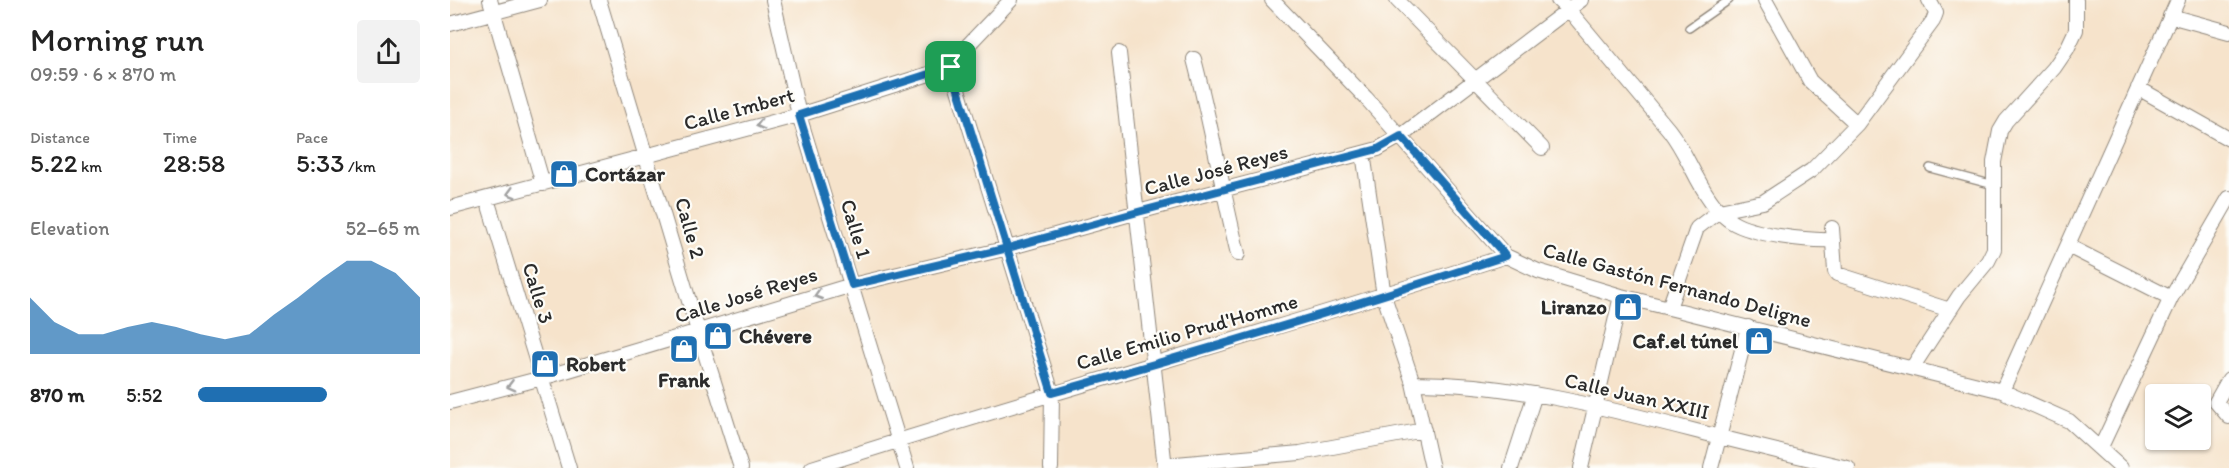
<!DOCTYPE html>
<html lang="en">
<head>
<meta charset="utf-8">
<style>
	body { margin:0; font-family:Itim,sans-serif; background:#f2f2f2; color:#222; height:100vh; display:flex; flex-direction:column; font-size:22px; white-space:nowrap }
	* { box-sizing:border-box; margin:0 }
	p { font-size:20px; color:#767676 }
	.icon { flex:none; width:33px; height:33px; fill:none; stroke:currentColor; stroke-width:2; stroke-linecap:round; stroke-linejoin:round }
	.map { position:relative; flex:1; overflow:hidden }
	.panel { display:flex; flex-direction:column; background:#fff; width:450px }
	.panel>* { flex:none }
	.fabs { position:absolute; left:1695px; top:384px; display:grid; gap:12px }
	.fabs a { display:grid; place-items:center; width:66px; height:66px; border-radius:6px; background:#fff; box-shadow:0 2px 4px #0004; font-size:30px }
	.pin { position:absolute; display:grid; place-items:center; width:51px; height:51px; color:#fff; margin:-26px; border-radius:12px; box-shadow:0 3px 9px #0006 }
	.round { display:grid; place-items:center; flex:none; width:63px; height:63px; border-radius:6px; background:#f2f2f2 }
	.headline { display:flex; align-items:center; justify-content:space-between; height:102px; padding:0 30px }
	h1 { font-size:33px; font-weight:600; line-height:45px }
	.figures { display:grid; grid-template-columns:repeat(3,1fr); gap:9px; height:102px; padding:6px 30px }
	.figures div { display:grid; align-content:center }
	.figures b { font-size:26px; font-weight:600 }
	.figures small { font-size:16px; font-weight:400 }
	.figures p { font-size:16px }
	.chart { height:168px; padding:12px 30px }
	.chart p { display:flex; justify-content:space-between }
	.chart svg { width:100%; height:108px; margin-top:6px; fill:#1f6fb2; opacity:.7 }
	ul { padding:0 30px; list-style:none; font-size:20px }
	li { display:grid; grid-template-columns:96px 72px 1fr; align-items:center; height:45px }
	li i { height:15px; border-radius:8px; background:#1f6fb2 }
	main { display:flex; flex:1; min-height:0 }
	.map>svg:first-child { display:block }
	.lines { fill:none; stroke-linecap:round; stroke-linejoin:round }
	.service-casing { stroke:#90877b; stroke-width:10 }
	.minor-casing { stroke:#90877b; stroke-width:16 }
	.service { stroke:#fff; stroke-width:7 }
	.minor { stroke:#fff; stroke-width:14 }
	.oneway { stroke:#a0a0a0 }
	.route-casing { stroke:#fff; stroke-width:12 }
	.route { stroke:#1f6fb2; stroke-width:8 }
	.labels { text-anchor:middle; stroke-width:4.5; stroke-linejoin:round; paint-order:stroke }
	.street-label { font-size:21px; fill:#2b2b2b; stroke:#fdfcf7 }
	.poi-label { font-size:21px; font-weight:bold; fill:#2b2b2b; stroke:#fdfcf7; text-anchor:start }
</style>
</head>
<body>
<main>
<section class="panel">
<div class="headline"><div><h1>Morning run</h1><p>09:59 · 6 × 870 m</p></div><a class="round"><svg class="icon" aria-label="share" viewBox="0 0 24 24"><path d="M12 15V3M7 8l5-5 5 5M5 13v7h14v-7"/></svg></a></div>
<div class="figures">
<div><p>Distance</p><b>5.22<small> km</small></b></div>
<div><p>Time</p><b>28:58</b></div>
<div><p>Pace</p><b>5:33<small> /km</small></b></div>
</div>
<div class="chart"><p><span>Elevation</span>52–65 m</p>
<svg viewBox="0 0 160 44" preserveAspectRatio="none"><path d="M0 44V21L10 31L20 36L30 36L40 33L50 31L60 33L70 36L80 38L90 36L100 28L110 21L120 13L130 6L140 6L150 11L160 21V44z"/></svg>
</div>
<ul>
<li><b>870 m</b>5:52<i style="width:58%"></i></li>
</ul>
</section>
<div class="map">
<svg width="1779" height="468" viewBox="0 0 1779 468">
	<rect width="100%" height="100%" fill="#fdfcf7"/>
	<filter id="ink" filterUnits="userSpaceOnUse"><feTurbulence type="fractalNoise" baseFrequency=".0167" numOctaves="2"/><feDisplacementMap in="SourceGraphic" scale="12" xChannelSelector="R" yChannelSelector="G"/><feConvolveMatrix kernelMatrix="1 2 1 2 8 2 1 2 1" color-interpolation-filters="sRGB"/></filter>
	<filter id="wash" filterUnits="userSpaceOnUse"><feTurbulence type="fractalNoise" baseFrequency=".008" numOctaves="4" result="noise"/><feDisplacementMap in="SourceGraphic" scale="24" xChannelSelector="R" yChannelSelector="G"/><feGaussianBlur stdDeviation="1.35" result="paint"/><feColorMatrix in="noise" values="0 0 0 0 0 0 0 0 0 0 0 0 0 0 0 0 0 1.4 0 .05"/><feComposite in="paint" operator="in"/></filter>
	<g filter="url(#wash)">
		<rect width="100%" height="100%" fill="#f6e3cb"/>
	</g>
	<g filter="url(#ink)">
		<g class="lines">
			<g class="service-casing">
				<path id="service" d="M 1239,28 L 1279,0
					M 1480,168 L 1544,185"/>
			</g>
			<g class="minor-casing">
				<path id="minor" d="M 40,0 L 93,184
					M 149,0 L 248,331 L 291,468
					M 323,0 L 349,115 L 457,468
					M 822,0 L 916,98 L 1056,256 L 1088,271 L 1171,296 L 1552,391 L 1619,421 L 1671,468
					M 947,0 L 1092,148
					M 1108,0 L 1119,10 L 1219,130 C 1232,147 1237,160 1247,178 C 1255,193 1267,213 1282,222 C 1303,235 1358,241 1383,240
					M 1315,0 L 1360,81 L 1407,124
					M 1720,16 L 1779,32
					M 0,24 L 90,0
					M 669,53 L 715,468
					M 744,59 C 761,123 772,189 788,254
					M 501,67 L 602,393 L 601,468
					M 1688,88 L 1779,139
					M 913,153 L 934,296 L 963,383 L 982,468
					M 37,199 L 119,468
					M 0,208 L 349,115 L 501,67 L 519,44 L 561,0
					M 1382,228 L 1385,271 L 1387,274 L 1500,310
					M 1618,246 L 1721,298
					M 1219,308 L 1247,228 L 1269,211 L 1313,202 L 1362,170 L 1407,124 L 1483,21 L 1486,13 L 1479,0
					M 1462,368 L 1509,296 L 1538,261 L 1544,249 L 1544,162 L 1550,131 L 1556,121 L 1604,68 L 1617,49 L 1626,30 L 1626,0
					M 1779,379 L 1766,402 L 1779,417
					M 963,383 C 1060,383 1153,407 1246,431 C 1297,444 1347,456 1398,468
					M 1552,391 L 1728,0
					M 0,402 L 92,378 L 402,285 L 558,248 L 688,212 L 928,149 L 951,136 L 1131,0
					M 1650,449 L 1721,298 L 1779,198
					M 715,465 L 850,453 L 974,430
					M 362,468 C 592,394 825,331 1056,256
					M 1061,468 L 1085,394
					M 1131,468 L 1171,296
					M 1261,468 L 1298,327"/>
			</g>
			<use href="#service" class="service"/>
			<use href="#minor" class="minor"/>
		</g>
		<defs><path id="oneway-chevron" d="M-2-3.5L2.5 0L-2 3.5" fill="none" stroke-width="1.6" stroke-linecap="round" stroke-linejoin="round" transform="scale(1.5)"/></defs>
		<g class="oneway">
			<use href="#oneway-chevron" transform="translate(310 125) rotate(165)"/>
			<use href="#oneway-chevron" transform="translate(61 193) rotate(164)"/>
			<use href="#oneway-chevron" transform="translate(368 295) rotate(163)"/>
			<use href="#oneway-chevron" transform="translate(61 386) rotate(166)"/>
		</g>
	</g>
	<g class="lines" filter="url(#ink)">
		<g class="route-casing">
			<path id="route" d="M 501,67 L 349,115 L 402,285 L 558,248 L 688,212 L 928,149 L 951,136 L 1056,256 C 905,305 754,351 602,393 L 501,67"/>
		</g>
		<use href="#route" class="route"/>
	</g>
	<defs>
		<g id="shop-square" transform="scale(1.5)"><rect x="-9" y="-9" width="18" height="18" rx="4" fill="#1f6fb2" stroke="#fdfcf7"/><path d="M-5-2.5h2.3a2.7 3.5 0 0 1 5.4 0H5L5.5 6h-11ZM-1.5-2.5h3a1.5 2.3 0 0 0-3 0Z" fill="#fff"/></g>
	</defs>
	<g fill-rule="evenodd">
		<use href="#shop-square" x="114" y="174"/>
		<use href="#shop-square" x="1178" y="307"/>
		<use href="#shop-square" x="268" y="336"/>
		<use href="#shop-square" x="1309" y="341"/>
		<use href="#shop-square" x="234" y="349"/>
		<use href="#shop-square" x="95" y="364"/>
	</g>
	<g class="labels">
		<g class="street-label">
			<text transform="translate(289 109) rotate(-15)" y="7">Calle Imbert</text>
			<text transform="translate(766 170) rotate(-15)" y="7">Calle José Reyes</text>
			<text transform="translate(240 228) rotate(74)" y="7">Calle 2</text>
			<text transform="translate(406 229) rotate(73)" y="7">Calle 1</text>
			<text transform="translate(1227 285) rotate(15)" y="7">Calle Gastón Fernando Deligne</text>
			<text transform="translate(88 293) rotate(73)" y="7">Calle 3</text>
			<text transform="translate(296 295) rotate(-17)" y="7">Calle José Reyes</text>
			<text transform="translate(737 332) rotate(-16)" y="7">Calle Emilio Prud'Homme</text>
			<text transform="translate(1187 396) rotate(13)" y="7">Calle Juan XXIII</text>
		</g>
		<g class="poi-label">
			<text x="135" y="181">Cortázar</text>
			<text x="1157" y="314" text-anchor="end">Liranzo</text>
			<text x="289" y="343">Chévere</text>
			<text x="1288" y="348" text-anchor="end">Caf.el túnel</text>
			<text x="116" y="371">Robert</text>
			<text x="234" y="387" text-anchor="middle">Frank</text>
		</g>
	</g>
</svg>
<div class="fabs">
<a><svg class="icon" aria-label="layers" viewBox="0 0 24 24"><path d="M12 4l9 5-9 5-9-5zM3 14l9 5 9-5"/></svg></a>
</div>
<div class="pin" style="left:501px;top:67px;background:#1e9e55"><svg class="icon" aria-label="arrive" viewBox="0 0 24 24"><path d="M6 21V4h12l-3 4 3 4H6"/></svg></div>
</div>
</main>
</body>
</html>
